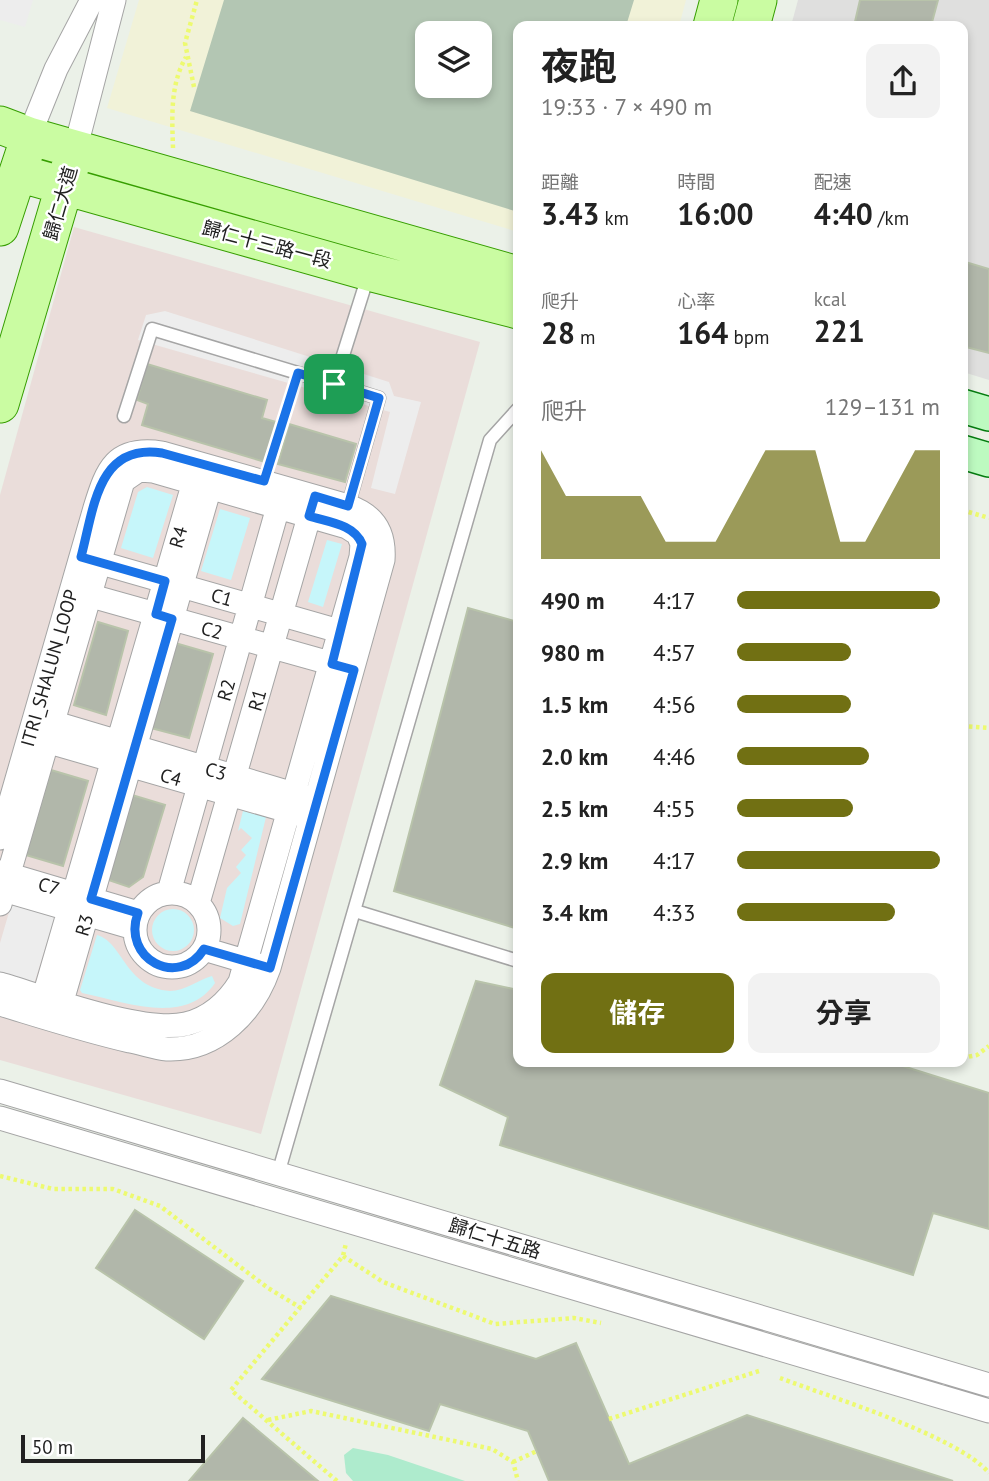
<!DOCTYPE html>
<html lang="zh-TW">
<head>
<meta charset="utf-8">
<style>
	body { margin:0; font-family:"PT Sans","Noto Sans TC",sans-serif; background:#f2f2f2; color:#222; height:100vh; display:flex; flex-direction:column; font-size:26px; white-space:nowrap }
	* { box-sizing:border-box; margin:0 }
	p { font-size:23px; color:#767676 }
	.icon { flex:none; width:38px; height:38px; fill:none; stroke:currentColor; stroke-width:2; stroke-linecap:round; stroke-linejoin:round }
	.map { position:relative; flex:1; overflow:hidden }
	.panel { position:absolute; left:513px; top:21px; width:455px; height:1046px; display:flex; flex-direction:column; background:#fff; border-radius:14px; box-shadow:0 4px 10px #0003 }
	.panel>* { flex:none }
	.controls { position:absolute; left:415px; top:21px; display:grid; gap:14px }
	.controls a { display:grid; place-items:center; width:77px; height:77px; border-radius:14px; background:#fff; box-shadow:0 4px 10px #0003; font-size:35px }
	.scale { position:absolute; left:21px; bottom:18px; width:184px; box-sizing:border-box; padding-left:7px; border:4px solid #212121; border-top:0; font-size:19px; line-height:24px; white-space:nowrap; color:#212121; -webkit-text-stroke:5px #fff; paint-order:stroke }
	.pin { position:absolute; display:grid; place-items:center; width:60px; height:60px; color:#fff; margin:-30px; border-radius:14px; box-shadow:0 4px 10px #0006 }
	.round { display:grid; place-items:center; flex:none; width:74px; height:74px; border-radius:14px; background:#f2f2f2 }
	.headline { display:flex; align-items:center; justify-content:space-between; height:119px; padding:0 28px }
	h1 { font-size:38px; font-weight:700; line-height:52px }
	.metrics { display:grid; grid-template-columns:repeat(3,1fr); gap:10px; height:119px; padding:7px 28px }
	.metrics div { display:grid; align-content:center }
	.metrics b { font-size:30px; font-weight:700 }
	.metrics small { font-size:19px; font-weight:400 }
	.metrics p { font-size:19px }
	.chart { height:196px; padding:14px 28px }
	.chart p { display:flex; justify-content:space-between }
	.chart svg { width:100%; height:126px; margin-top:7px; fill:#717013; opacity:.7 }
	.action { display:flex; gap:14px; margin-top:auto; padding:14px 28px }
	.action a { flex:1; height:80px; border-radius:14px; background:#717013; color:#fff; font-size:28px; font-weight:700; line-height:80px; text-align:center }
	.action a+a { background:#f2f2f2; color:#222 }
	ul { padding:0 28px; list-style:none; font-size:23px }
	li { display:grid; grid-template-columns:112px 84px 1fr; align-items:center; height:52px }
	li i { height:18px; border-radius:9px; background:#717013 }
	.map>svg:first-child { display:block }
	.residential { fill:#dfdfde }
	.commercial { fill:#f1f2d8; fill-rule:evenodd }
	.industrial { fill:#eaddda }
	.construction { fill:#b3c6b3; fill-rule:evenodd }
	.grass { fill:#aeebcd }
	.park { fill:#c6f6fa }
	.parking { fill:#ededed }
	.building { fill:#b1b7aa; stroke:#b8c3aa; stroke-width:2 }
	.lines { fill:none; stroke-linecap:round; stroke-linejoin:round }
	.lane-casing { stroke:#a5a5a5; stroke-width:15 }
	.street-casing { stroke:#a5a5a5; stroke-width:25 }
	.secondary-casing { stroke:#057c10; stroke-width:36 }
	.primary-casing { stroke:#369e00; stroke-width:39 }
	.path { stroke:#edfa70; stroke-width:4.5; stroke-dasharray:3.5 3.5; stroke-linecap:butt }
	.lane { stroke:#fff; stroke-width:12 }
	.street { stroke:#fff; stroke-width:23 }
	.secondary { stroke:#bdfac0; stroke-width:33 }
	.primary { stroke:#cafca2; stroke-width:37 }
	.route-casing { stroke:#fff; stroke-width:14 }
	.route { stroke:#1a73e8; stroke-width:9 }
	.labels { text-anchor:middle; stroke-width:5; stroke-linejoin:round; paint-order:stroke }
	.street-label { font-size:19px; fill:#212121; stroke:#fff }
</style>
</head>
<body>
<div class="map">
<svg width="989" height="1481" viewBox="0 0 989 1481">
	<rect width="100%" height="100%" fill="#ebf1e8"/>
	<path class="residential" d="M 798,0 L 989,0 L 989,380 L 963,372 L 962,26 L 791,26 Z"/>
	<path class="commercial" d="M 139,0 L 686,0 L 679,26 L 518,26 L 518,232 L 107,108 ZM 427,33 L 480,33 L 480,86 L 427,86 Z"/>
	<path class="industrial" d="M 74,227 L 480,342 L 261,1134 L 0,1060 L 0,495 Z"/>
	<path class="construction" d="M 224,0 L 634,0 L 626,26 L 518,26 L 518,212 L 190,111 ZM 427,33 L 480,33 L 480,86 L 427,86 Z"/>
	<path class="grass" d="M 353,1448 L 388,1455 L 465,1481 L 353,1481 L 346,1473 L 344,1455 Z"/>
	<path class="park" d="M 147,487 L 173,495 L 153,558 L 121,548 L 138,492 Z
		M 220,509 L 250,518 L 231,580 L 201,571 Z
		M 327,540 L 342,544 L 323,607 L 308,602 Z
		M 243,811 L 266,817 L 240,924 L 233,926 L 220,918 L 227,888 L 241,873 L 236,867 L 246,855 L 241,850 L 252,838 L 241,828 L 238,831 Z
		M152 930a21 21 0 1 1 42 0a21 21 0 1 1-42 0Z
		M 97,935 C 123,942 125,988 170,991 C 185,991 198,980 212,976 L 215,983 C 185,1027 123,1001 82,993 L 80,990 Z"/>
	<path class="parking" d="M 0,0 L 33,0 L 25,27 L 0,20 Z
		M 165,311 L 389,382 L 394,396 L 421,402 L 395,494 L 371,488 L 390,412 L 138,340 L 146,315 Z
		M 12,902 L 55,916 L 34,984 L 0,974 L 0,943 Z"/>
	<path class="building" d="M 860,0 L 938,0 L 931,26 L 854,26 Z
		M 962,261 L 989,269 L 989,353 L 962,346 Z
		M 147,364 L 267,400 L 262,418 L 276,422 L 265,462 L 142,425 L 148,404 L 137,400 Z
		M 289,424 L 356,444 L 345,482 L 278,464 Z
		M 468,608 L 518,622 L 518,929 L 394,891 Z
		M 98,622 L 128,631 L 106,715 L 74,705 Z
		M 175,643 L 213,654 L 189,738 L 151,728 Z
		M 51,770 L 88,781 L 63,866 L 26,855 Z
		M 132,795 L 165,805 L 143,877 L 129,887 L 106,879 Z
		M 476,981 L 518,990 L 518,1062 L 890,1062 L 989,1093 L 989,1229 L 933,1213 L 913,1275 L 500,1145 L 508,1117 L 440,1085 Z
		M 135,1210 L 243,1281 L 204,1339 L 96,1268 Z
		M 331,1296 L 536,1359 L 576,1343 L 629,1464 L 747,1415 L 953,1481 L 549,1481 L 528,1431 L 440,1404 L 429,1431 L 262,1379 Z
		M 243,1418 L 318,1481 L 189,1481 Z"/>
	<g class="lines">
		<g class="lane-casing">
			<path id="lane" d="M 334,384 L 379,398 L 348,506
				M 124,416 L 152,329 L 334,384 L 368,276
				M 355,911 L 518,961
				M 278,1174 L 490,440 L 518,409"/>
		</g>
		<g class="street-casing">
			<path id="street" d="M 29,136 L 56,69 L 92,0
				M 75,150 L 114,0
				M 87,559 L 353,635
				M 77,592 L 344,667
				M 38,718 L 307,798
				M 32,737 L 302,815
				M 0,838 L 95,508 C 107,469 115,446 162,453 L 348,506 C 374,515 385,532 383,560 L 269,968 C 254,1011 217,1051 167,1049 C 155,1048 142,1043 130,1041 C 86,1031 43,1017 0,1004
				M 0,872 L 138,913
				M 0,889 L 134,928
				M 169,892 L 282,493
				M135 930a37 37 0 1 1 74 0a37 37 0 1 1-74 0Z
				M 198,903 L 313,503
				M 0,904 L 123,481 L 139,470 L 153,471 L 347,527 L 358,534 L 362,544 L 361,557 L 240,982 C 227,1003 210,1018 186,1024 C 142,1034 45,997 0,984
				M 204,949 L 258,965
				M 40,1010 L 198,468
				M 58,1015 L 214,473
				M 0,1091 L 989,1385
				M 0,1118 L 989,1411"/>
		</g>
		<g class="secondary-casing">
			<path id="secondary" d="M 962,406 L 989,414
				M 962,452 L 989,460"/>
		</g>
		<g class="primary-casing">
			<path id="primary" d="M 712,26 L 719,0
				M 751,26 L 758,0
				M 0,125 L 29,136 L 518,275
				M 18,173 L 369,272 L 518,310
				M 0,227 L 25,151
				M 0,404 L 70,167"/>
		</g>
		<path class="path" d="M 194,87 L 185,43 L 197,0
			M 173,148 C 172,116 170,85 186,57
			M 270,462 L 293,390
			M 962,510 L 989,518
			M 962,726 L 989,728
			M 962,1058 L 977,1055 L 989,1046
			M 0,1176 L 53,1189 L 113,1189 L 160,1206 L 268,1288 L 301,1308
			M 343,1256 L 383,1282 L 495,1324 L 574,1318 L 601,1323
			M 780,1378 C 830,1397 958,1436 989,1473
			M 609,1419 L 759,1371
			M 268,1420 L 311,1411 L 492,1449 L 513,1462 L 518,1481
			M 513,1462 L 537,1451
			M 337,1481 L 231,1390 L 343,1256 L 346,1243"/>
		<use href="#lane" class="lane"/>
		<use href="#street" class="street"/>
		<use href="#secondary" class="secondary"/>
		<use href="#primary" class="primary"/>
	</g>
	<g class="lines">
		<g class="route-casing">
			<path id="route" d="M 298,373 L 379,398 L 348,506 L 315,496 L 309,516 C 328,522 354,524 362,544 L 332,664 L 354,670 L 270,968 L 204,949 C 179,989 121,959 138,913 L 91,899 L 172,619 L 156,614 L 165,581 L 81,557 C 94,509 97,443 162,453 L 264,481 Z"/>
		</g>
		<use href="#route" class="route"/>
	</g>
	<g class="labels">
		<g class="street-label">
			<text transform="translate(60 203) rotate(-74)" y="7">歸仁大道</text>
			<text transform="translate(267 244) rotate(15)" y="7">歸仁十三路一段</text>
			<text transform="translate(178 537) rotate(-74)" y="7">R4</text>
			<text transform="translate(222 597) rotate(16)" y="7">C1</text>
			<text transform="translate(212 630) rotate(16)" y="7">C2</text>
			<text transform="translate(49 668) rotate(-74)" y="7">ITRI_SHALUN_LOOP</text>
			<text transform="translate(226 690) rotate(-74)" y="7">R2</text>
			<text transform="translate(257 700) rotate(-74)" y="7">R1</text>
			<text transform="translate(216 771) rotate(17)" y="7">C3</text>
			<text transform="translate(171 777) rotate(16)" y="7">C4</text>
			<text transform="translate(49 886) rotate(17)" y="7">C7</text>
			<text transform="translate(84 925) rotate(-74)" y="7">R3</text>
			<text transform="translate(495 1238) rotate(17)" y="7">歸仁十五路</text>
		</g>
	</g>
</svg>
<div class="controls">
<a><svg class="icon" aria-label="layers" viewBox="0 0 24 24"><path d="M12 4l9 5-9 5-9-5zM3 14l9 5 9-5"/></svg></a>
</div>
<div class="scale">50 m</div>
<div class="pin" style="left:334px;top:384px;background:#1e9e55"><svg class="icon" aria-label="arrive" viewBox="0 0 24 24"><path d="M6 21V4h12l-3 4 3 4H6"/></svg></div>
<section class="panel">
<div class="headline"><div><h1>夜跑</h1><p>19:33 · 7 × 490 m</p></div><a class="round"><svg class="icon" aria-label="share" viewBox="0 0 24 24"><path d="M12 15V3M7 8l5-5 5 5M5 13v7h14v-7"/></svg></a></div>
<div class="metrics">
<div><p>距離</p><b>3.43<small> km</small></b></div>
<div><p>時間</p><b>16:00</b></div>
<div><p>配速</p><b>4:40<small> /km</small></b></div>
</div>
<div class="metrics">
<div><p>爬升</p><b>28<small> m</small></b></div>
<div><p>心率</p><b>164<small> bpm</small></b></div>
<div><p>kcal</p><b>221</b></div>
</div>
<div class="chart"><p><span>爬升</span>129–131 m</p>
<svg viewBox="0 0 160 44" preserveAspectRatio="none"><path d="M0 44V6L10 22L20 22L30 22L40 22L50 38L60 38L70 38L80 22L90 6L100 6L110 6L120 38L130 38L140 22L150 6L160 6V44z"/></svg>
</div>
<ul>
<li><b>490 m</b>4:17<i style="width:100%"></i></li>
<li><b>980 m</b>4:57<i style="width:56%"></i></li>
<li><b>1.5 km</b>4:56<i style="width:56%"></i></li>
<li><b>2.0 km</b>4:46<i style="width:65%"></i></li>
<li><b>2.5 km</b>4:55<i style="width:57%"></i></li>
<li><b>2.9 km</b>4:17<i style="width:100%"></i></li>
<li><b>3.4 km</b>4:33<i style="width:78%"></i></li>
</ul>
<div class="action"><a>儲存</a><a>分享</a></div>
</section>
</div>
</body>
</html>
